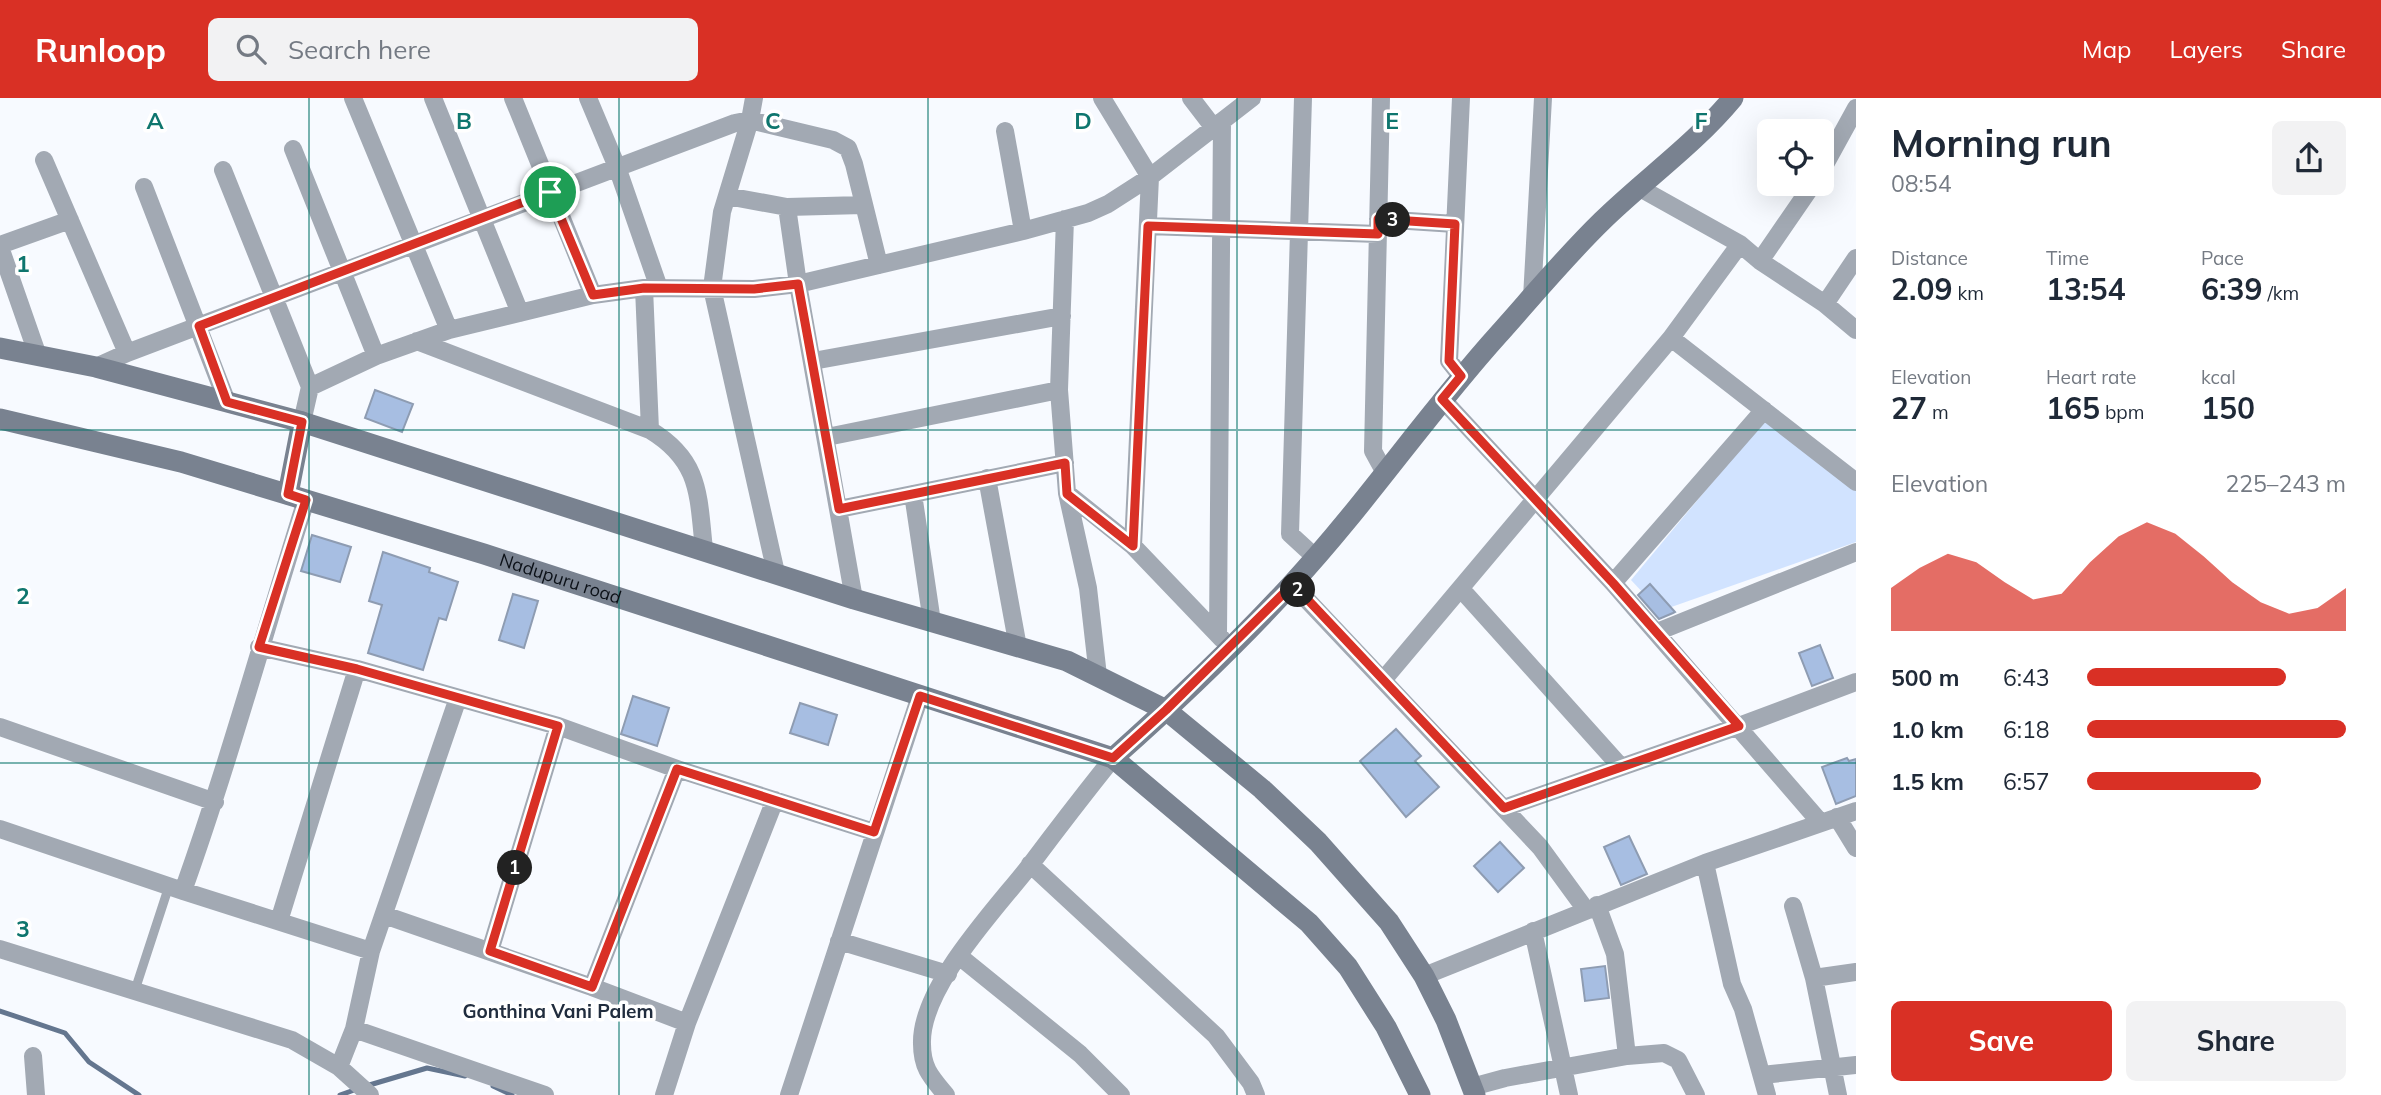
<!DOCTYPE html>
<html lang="en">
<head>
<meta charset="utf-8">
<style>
	body { margin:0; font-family:Mulish,sans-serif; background:#f2f2f3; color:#1f2937; height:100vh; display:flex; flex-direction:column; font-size:26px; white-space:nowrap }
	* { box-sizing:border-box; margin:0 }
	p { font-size:23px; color:#747a83 }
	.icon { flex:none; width:38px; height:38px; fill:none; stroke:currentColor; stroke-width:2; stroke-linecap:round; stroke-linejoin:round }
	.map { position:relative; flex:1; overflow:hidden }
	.side { display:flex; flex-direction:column; background:#fff; width:525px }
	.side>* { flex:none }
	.buttons { position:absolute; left:1757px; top:21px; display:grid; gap:14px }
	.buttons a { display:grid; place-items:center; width:77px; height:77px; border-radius:10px; background:#fff; box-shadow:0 7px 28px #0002; font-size:35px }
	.pin { position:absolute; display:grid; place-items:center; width:60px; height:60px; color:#fff; margin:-30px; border:4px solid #fff; border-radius:50%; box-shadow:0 2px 7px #0007 }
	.km { position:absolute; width:35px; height:35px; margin:-18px; border-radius:50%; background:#222; color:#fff; font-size:19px; line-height:35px; text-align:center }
	.round { display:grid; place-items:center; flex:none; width:74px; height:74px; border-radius:10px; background:#f2f2f3 }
	.headline { display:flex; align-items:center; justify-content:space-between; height:119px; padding:0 35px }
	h1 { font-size:38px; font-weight:700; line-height:52px }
	.stats { display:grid; grid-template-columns:repeat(3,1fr); gap:10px; height:119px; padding:7px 35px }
	.stats div { display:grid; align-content:center }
	.stats b { font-size:30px; font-weight:700 }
	.stats small { font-size:19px; font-weight:400 }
	.stats p { font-size:19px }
	.chart { height:196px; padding:14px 35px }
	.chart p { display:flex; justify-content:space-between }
	.chart svg { width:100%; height:126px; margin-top:7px; fill:#d93025; opacity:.7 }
	.cta { display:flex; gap:14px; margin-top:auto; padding:14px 35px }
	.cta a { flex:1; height:80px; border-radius:10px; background:#d93025; color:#fff; font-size:28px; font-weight:700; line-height:80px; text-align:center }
	.cta a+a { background:#f2f2f3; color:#1f2937 }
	ul { padding:0 35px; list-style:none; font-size:23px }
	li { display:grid; grid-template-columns:112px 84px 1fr; align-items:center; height:52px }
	li i { height:18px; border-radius:9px; background:#d93025 }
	header { display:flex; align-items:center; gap:42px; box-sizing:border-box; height:98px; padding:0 35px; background:#d93025; color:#fff }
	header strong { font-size:33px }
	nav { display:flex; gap:38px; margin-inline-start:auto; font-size:24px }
	.search { width:490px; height:63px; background:#f2f2f3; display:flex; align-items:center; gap:18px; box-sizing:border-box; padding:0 24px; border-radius:10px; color:#747a83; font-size:26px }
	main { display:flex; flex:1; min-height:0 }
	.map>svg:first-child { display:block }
	.green { fill:#d1e3ff }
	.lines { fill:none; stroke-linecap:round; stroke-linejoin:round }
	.stream { stroke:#64768f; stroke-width:5 }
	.building { fill:#a7bee2; stroke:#8e9cb2; stroke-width:2 }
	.lane { stroke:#a2a9b3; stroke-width:9 }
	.street { stroke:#a2a9b3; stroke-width:18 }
	.secondary { stroke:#798290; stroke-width:21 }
	.route-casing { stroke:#fff; stroke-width:14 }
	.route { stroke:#d93025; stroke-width:9 }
	.grid { fill:none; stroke:#0f766e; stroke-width:2; stroke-opacity:0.55 }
	.labels { text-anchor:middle; stroke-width:7; stroke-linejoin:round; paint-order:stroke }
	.street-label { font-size:18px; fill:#0b1017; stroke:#fff }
	.neighbourhood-label { font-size:19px; font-weight:bold; fill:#212d3e; stroke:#fff }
	.grid-label { font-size:23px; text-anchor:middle; font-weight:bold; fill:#0f766e; stroke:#fff; stroke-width:7; stroke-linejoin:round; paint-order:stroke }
</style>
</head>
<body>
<header>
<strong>Runloop</strong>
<div class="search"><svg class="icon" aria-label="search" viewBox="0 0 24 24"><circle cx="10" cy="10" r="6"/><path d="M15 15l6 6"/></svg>Search here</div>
<nav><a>Map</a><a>Layers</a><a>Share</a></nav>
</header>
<main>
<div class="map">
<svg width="1856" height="997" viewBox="0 0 1856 997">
	<rect width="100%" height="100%" fill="#f7faff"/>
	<path class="green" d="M 1765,321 L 1856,389 L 1856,444 L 1660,513 L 1631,482 Z"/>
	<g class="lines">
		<path class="stream" d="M 0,913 L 65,935 L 89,964 L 139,997
			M 366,988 L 427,970 L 465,978
			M 493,988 L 512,997
			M 340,997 L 357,991"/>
	</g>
	<path class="building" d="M 375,292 L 413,306 L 402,334 L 365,320 Z
		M 312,437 L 351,449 L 340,484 L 301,473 Z
		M 383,454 L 430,470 L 429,474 L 458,484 L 446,522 L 439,520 L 423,572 L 368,555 L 382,507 L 369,503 Z
		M 1650,486 L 1675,514 L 1673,515 L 1659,521 L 1638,497 Z
		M 513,496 L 538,503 L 524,550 L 499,542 Z
		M 1820,547 L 1833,580 L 1812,588 L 1799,555 Z
		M 633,598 L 669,610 L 657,648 L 621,636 Z
		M 800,605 L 837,617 L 828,647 L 790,635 Z
		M 1396,631 L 1421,658 L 1415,663 L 1439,689 L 1406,719 L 1360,663 Z
		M 1847,660 L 1849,663 L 1856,661 L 1856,698 L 1836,706 L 1822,669 Z
		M 1629,738 L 1647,776 L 1621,787 L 1604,749 Z
		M 1500,744 L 1524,770 L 1498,794 L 1474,768 Z
		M 1605,868 L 1609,900 L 1585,903 L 1581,871 Z"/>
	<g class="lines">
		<path class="lane" d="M 135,892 L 169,788"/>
		<path class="street" d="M 353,0 L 449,232
			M 433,0 L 520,215
			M 513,0 L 593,197
			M 588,0 L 617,69 L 659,190
			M 754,0 L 750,22 L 722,114 L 712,190 L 776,475
			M 1102,0 L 1150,79 L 1133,448
			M 1191,0 L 1214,30
			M 1303,0 L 1290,436 L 1315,459
			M 1381,0 L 1373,353 L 1385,375
			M 1005,33 L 1023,133
			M 293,51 L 376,258
			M 44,62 L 127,255
			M 223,72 L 310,289
			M 1822,72 L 1856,10
			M 144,89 L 227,304
			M 1638,89 L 1740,146 L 1760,163 L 1825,206 L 1856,232
			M 727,98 L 787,109 L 863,107
			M 787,109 L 798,186 L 854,501
			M 1065,121 L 1059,292 L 1067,395 L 1088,490 L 1098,578
			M 1378,121 L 1455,126
			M 1148,128 L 1378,136
			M 0,147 L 70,122
			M 0,149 L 38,258
			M 1760,163 L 1813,86
			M 644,190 L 650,332
			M 1532,200 L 1543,0
			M 1825,206 L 1856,160
			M 1671,240 L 1856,384
			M 417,243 L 650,332 C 701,363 698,397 704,451
			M 813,263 L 1062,218
			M 96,269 L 127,255 L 735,25 L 750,22 L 833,42 L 848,50 L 854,66 L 879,167
			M 1461,278 L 1449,263 L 1461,0
			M 1442,301 L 1613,485 L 1820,724
			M 302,324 L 310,289 L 376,258 L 449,232 L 593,197 L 644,190 L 754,191 L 798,186 L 1023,133 L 1088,115 L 1108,106 L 1150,79 L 1252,0
			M 827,339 L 1059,292
			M 987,380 L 1018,549
			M 1067,395 L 1133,448 L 1222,541
			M 913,396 L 932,524
			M 839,411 L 1065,365
			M 1613,485 L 1764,312
			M 1292,486 L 1540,749 L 1586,812
			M 1461,491 L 1621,669
			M 1657,534 L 1856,454
			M 1218,537 L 1222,23
			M 259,549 L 357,571 L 558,628 L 677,671 L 874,734
			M 1384,581 L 1671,240 L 1740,146
			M 0,629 L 215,704
			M 1504,710 L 1739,628 L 1856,584
			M 1837,719 L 1856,750
			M 0,731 L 183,793 L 371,853
			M 1705,765 L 1732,886 L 1743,911 L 1767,997
			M 1030,766 L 1216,938 L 1251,985 L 1256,997
			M 183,793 C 229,664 265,532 306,402
			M 1597,807 L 1615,856 L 1627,958
			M 1793,808 L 1814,880 L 1838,997
			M 384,817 L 592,889
			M 279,823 L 357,571
			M 1533,833 L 1569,997
			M 839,843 L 948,876
			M 0,851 L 292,942 L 339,969 L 370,997
			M 490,853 L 558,628
			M 959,858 L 1080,956 L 1121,997
			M 1424,878 L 1705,765 L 1856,713
			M 1814,880 L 1856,874
			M 687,925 L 775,702
			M 354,931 L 545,997
			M 33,958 L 36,997
			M 339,969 L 354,931 L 371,853 L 458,600
			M 1762,977 L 1856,967
			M 1472,989 L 1505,980 L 1627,958 L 1664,955 L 1678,962 L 1696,997
			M 664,997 L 687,925 L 592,889 L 677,671
			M 789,997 L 920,598
			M 946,997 C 931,979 922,970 922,946 C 920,889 997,810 1031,766 C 1058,730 1085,695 1113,660"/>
		<g class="secondary">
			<path d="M 0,250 L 96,269 L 302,324 L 854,501 L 1067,563 L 1166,612 L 1262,691 L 1318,744 L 1389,824 L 1424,878 L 1446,922 L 1475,997"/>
			<path id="s1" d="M 0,321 L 181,364 L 484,456 L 1113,660 L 1309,825 L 1348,869 L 1386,929 L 1420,997"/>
			<path d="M 288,396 L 302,324"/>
			<path d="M 1113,660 C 1175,605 1236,547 1292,486 C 1365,407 1426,317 1498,237 C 1532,199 1565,159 1602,123 C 1645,81 1694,47 1733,0"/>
		</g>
	</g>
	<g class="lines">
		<g class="route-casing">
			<path id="route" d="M 550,94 L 593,197 L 644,190 L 754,191 L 798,186 L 839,411 L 1065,365 L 1067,396 L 1133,448 L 1148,128 L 1378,136 L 1378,121 L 1455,126 L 1449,263 L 1461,278 L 1442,301 L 1613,485 L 1739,628 L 1504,710 L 1293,486 L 1166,612 L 1113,660 L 920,598 L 874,734 L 677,671 L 592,889 L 490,853 L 558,628 L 357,571 L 259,549 L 306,402 L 288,396 L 302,324 L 227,304 L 199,228 Z"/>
		</g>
		<use href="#route" class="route"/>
	</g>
	<path class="grid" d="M 309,0 L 309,997M 619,0 L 619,997M 928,0 L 928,997M 1237,0 L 1237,997M 1547,0 L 1547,997M 0,332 L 1856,332M 0,665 L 1856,665"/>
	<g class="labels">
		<g class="street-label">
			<text dy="6" stroke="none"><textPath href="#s1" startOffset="583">Nadupuru road</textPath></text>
		</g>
		<g class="neighbourhood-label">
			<text x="558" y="920">Gonthina Vani Palem</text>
		</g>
	</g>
	<g class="grid-label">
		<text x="155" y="31">A</text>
		<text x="464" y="31">B</text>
		<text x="773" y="31">C</text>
		<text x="1083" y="31">D</text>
		<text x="1392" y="31">E</text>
		<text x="1701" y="31">F</text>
		<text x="23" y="174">1</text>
		<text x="23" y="506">2</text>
		<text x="23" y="839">3</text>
	</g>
</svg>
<div class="buttons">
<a><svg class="icon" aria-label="locate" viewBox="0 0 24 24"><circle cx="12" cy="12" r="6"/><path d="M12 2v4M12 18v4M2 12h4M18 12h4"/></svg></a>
</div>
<div class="pin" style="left:550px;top:94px;background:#1e9e55"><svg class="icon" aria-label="arrive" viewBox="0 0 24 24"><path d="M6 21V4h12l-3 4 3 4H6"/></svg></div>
<b class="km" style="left:515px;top:770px">1</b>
<b class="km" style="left:1298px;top:492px">2</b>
<b class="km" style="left:1393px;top:122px">3</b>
</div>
<section class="side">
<div class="headline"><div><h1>Morning run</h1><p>08:54</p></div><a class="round"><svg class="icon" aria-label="share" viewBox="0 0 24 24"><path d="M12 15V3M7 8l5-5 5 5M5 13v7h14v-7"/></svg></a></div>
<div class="stats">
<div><p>Distance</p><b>2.09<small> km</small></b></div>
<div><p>Time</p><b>13:54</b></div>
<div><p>Pace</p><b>6:39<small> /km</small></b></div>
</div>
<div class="stats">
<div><p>Elevation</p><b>27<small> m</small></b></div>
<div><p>Heart rate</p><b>165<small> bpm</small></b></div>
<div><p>kcal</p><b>150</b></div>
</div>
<div class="chart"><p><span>Elevation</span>225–243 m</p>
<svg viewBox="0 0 160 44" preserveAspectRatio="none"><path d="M0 44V29L10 22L20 17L30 20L40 27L50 33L60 31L70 20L80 11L90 6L100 10L110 18L120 27L130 34L140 38L150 36L160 29V44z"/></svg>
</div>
<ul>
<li><b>500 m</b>6:43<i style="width:77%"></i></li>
<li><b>1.0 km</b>6:18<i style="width:100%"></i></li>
<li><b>1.5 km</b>6:57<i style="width:67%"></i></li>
</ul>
<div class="cta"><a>Save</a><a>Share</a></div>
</section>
</main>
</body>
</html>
